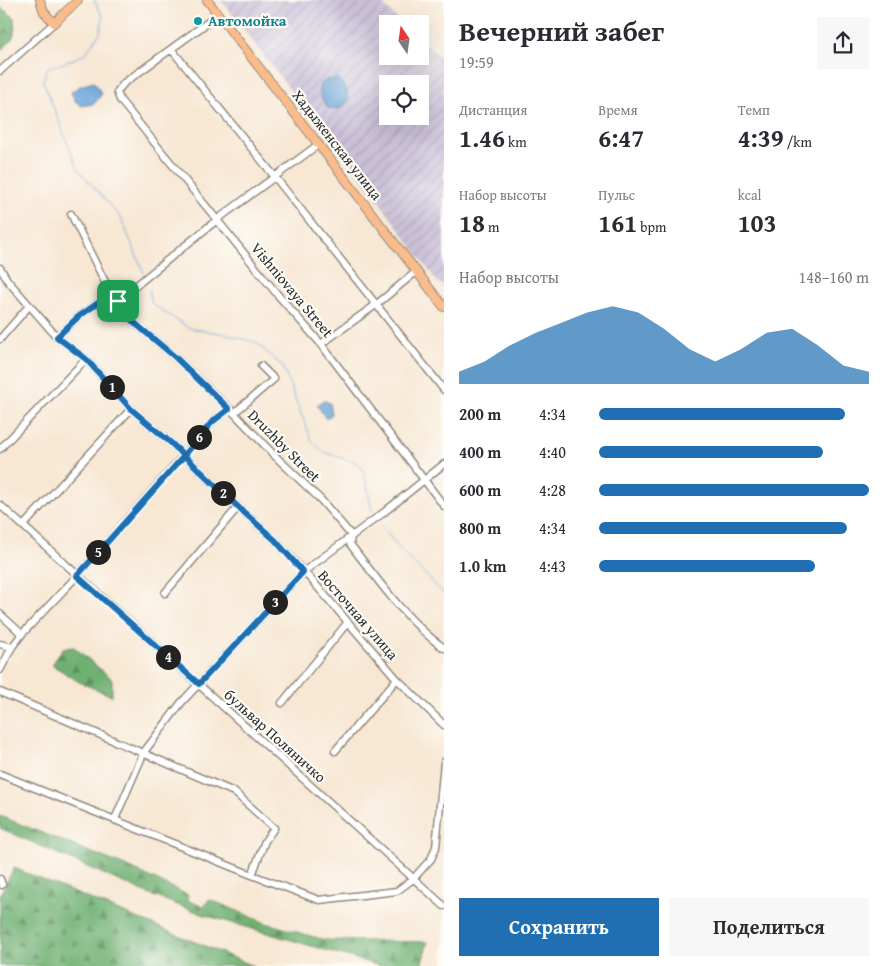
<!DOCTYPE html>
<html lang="ru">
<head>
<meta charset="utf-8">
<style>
	body { margin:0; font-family:"Gentium Book Plus",serif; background:#f7f7f7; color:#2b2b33; height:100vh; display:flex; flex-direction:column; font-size:19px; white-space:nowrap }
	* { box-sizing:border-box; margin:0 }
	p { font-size:16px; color:#7c7c81 }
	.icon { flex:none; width:28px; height:28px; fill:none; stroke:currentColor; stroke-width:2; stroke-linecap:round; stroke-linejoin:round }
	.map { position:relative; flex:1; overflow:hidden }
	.sheet { display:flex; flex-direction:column; background:#fff; width:440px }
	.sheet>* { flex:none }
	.needle { width:32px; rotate:347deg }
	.tools { position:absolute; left:379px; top:15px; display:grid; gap:10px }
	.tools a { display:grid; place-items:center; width:50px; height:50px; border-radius:0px; background:#fff; box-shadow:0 5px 20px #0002; font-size:25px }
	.pin { position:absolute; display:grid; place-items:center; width:42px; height:42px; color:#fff; margin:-21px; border-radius:10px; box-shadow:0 2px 8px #0006 }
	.km { position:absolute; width:25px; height:25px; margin:-12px; border-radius:50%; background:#222; color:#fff; font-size:14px; line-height:25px; text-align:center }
	.round { display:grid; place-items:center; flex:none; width:52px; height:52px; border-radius:0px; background:#f7f7f7 }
	.summary { display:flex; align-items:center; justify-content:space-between; height:85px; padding:0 15px }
	h1 { font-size:28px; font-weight:700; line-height:38px }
	.metrics { display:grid; grid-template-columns:repeat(3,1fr); gap:8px; height:85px; padding:5px 15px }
	.metrics div { display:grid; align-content:center }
	.metrics b { font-size:25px; font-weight:700 }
	.metrics small { font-size:14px; font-weight:400 }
	.metrics p { font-size:14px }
	.chart { height:140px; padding:10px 15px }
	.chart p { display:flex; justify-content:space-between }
	.chart svg { width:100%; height:90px; margin-top:5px; fill:#1f6fb2; opacity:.7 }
	.action { display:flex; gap:10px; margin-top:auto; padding:10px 15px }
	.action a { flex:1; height:58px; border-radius:0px; background:#1f6fb2; color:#fff; font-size:20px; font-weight:700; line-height:58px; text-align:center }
	.action a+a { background:#f7f7f7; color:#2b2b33 }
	ul { padding:0 15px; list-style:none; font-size:16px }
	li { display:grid; grid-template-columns:80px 60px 1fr; align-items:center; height:38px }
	li i { height:12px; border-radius:6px; background:#1f6fb2 }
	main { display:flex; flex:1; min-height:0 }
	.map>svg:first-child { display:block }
	.industrial { fill:url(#industrial-furrows); fill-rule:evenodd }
	.forest { fill:url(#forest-firs); stroke:#4e6e4e }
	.water { fill:#68a1d7; stroke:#4a6681 }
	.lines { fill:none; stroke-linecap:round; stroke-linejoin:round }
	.stream { stroke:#68a1d7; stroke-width:1 }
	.minor-casing { stroke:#91897f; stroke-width:9 }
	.major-casing { stroke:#91897f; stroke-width:10 }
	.minor { stroke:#fff; stroke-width:6 }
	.major { stroke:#fabc8b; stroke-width:8 }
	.route-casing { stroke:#fff; stroke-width:10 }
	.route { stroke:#1f6fb2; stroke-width:6 }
	.culture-dot { fill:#0f9aa8; stroke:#fdfcf7; stroke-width:2 }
	.labels { text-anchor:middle; stroke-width:4.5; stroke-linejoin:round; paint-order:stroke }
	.culture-label { font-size:15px; font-weight:bold; fill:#0d838f; stroke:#fdfcf7; text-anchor:start }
	.street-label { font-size:15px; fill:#2b2b2b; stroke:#fdfcf7 }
</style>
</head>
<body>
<main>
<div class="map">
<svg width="444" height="966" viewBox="0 0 444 966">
	<defs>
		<pattern id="industrial-furrows" width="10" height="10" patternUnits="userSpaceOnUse" patternTransform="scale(1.25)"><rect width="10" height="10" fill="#c9bfd7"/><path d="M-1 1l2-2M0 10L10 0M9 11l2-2" fill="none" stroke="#ada4b9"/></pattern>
		<pattern id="forest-firs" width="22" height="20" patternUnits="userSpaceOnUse" patternTransform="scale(1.25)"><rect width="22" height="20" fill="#70b072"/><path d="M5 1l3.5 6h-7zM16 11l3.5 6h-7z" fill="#5c8f5e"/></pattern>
	</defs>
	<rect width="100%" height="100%" fill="#fdfcf7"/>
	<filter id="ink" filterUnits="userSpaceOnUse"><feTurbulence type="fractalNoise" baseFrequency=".02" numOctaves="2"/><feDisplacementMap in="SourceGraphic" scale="10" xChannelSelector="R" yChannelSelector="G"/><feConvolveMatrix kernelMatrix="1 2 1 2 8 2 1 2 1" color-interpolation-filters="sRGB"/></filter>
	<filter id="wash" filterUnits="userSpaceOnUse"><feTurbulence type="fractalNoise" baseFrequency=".0096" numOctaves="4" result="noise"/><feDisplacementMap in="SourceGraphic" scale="20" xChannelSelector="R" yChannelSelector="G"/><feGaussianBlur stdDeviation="1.12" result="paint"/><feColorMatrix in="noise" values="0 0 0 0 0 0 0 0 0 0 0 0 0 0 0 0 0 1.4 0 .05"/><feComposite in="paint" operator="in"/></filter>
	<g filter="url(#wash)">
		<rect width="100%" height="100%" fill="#f7e7d3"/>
		<path class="industrial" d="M 221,0 L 379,0 L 402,24 L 388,24 L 388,56 L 420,56 L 420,40 L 444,60 L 444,285 L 438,283 L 346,155 L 298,100 ZM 388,84 L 420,84 L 420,116 L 388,116 Z"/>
		<path class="forest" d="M 0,7 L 14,17 C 16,36 14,39 0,51 Z
			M 74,647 L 112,679 L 112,696 L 81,683 L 52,665 L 63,648 Z
			M 0,816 L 128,867 L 188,895 L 189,901 L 204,907 L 209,899 L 266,923 L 325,940 L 428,942 L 421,966 L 380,966 L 205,915 L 148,894 L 0,828 Z
			M 14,868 L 254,966 L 0,966 L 0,894 Z"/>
		<path class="water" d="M 338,79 L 347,90 L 348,101 L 338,109 L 328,108 L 321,97 L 319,86 L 326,80 Z
			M 94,82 L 102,94 L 94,104 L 82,106 L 75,101 L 71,92 L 80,86 Z
			M 323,400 L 330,403 L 332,414 L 326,419 L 317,405 Z"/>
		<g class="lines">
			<path class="stream" d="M 94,0 L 103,17 L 100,33 L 85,54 L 64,63 L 47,68 L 43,81 L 78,169 L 121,218 L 144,273
				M 149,290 L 152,304 L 189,328 L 226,334 L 257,343 L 283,367 L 311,439 L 323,452 L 358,463 L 364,471 L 372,511
				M 381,526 L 399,548 L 444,594"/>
		</g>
	</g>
	<g filter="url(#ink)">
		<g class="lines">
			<g class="minor-casing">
				<path id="minor" d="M 218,15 L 124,83 L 117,92 L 120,100 L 277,294 L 321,344 L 444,506
					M 172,50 L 275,177 L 444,390
					M 0,71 L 54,23
					M 71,214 L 111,294 L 117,301 L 124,314 L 175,357 L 234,413 L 273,454 L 321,500 L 351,535 L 350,544 C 377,579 408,623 444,648
					M 0,268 L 8,281 L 57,337 L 86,359 L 131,409 L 171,443 L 238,507 L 275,540 L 316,585 L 397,679 L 444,725
					M 117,301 L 218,219 L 319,144
					M 57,337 L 78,317 L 111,294
					M 0,339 L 29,306
					M 321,344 L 377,304 L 417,271
					M 234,413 L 274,379 L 261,366
					M 0,449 L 86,359
					M 0,505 L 444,906
					M 23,526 L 131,409
					M 165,593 L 238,507
					M 0,614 L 22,634
					M 0,644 L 12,647
					M 0,670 L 12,647 L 22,634 L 77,576 L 183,456 L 212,422 L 229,409
					M 0,692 L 234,792 L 274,828 L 265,841 L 252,875
					M 282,703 L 348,622
					M 335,751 L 397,679
					M 0,774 L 252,875 L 319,900 L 397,891 L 413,879 L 431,859 L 436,847 L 444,762
					M 115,819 L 144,752 L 181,703 L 303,572 L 383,513 L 444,464
					M 0,879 L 2,885"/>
			</g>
			<g class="major-casing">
				<path id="major" d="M 40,0 L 44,12 L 54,23 L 78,0
					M 207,0 L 444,307"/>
			</g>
			<use href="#minor" class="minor"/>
			<use href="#major" class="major"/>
		</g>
	</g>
	<g class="lines" filter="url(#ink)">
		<g class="route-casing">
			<path id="route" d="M 118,301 L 111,294 L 78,317 L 57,337 L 86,359 L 131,409 L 171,443 L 238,507 L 275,540 L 303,572 L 199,684 L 77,576 L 184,456 L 212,422 L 229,409 L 175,357 L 124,314 L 118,301"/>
		</g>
		<use href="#route" class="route"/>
	</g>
	<circle class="culture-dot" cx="198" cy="21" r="5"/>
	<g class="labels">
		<g class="culture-label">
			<text x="208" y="26">Автомойка</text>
		</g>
		<g class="street-label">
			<text transform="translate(337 145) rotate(52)" y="5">Хадыженская улица</text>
			<text transform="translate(292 290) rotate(50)" y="5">Vishniovaya Street</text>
			<text transform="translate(284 446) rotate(45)" y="5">Druzhby Street</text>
			<text transform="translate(358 615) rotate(49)" y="5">Восточная улица</text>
			<text transform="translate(275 736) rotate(42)" y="5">бульвар Поляничко</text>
		</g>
	</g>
</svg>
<div class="tools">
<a><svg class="needle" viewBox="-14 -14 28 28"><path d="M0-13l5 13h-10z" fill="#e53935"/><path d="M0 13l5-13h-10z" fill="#7c7c81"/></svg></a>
<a><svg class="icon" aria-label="locate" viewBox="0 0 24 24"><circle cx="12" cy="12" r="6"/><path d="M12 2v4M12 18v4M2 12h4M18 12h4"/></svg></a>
</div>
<div class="pin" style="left:118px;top:301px;background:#1e9e55"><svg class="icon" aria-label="arrive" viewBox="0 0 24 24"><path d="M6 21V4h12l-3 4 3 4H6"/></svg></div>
<b class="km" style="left:112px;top:387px">1</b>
<b class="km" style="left:223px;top:493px">2</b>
<b class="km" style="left:275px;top:602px">3</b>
<b class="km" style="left:168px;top:657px">4</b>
<b class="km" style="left:98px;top:552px">5</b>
<b class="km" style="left:199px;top:437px">6</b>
</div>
<section class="sheet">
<div class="summary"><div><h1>Вечерний забег</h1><p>19:59</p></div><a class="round"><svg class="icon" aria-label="share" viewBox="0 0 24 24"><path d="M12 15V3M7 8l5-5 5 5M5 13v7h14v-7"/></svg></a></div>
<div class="metrics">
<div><p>Дистанция</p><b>1.46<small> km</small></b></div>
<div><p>Время</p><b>6:47</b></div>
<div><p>Темп</p><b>4:39<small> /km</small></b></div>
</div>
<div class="metrics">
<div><p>Набор высоты</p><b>18<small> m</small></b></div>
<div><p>Пульс</p><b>161<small> bpm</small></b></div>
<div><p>kcal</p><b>103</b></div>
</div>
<div class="chart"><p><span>Набор высоты</span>148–160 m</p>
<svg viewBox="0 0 160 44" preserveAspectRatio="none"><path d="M0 44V38L10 33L20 25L30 19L40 14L50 9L60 6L70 9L80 17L90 27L100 33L110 27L120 19L130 17L140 25L150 35L160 38V44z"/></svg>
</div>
<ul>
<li><b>200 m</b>4:34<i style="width:91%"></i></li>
<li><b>400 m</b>4:40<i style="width:83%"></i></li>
<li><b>600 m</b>4:28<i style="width:100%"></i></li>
<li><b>800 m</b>4:34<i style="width:92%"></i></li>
<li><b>1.0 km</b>4:43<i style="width:80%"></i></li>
</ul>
<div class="action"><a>Сохранить</a><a>Поделиться</a></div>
</section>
</main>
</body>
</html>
